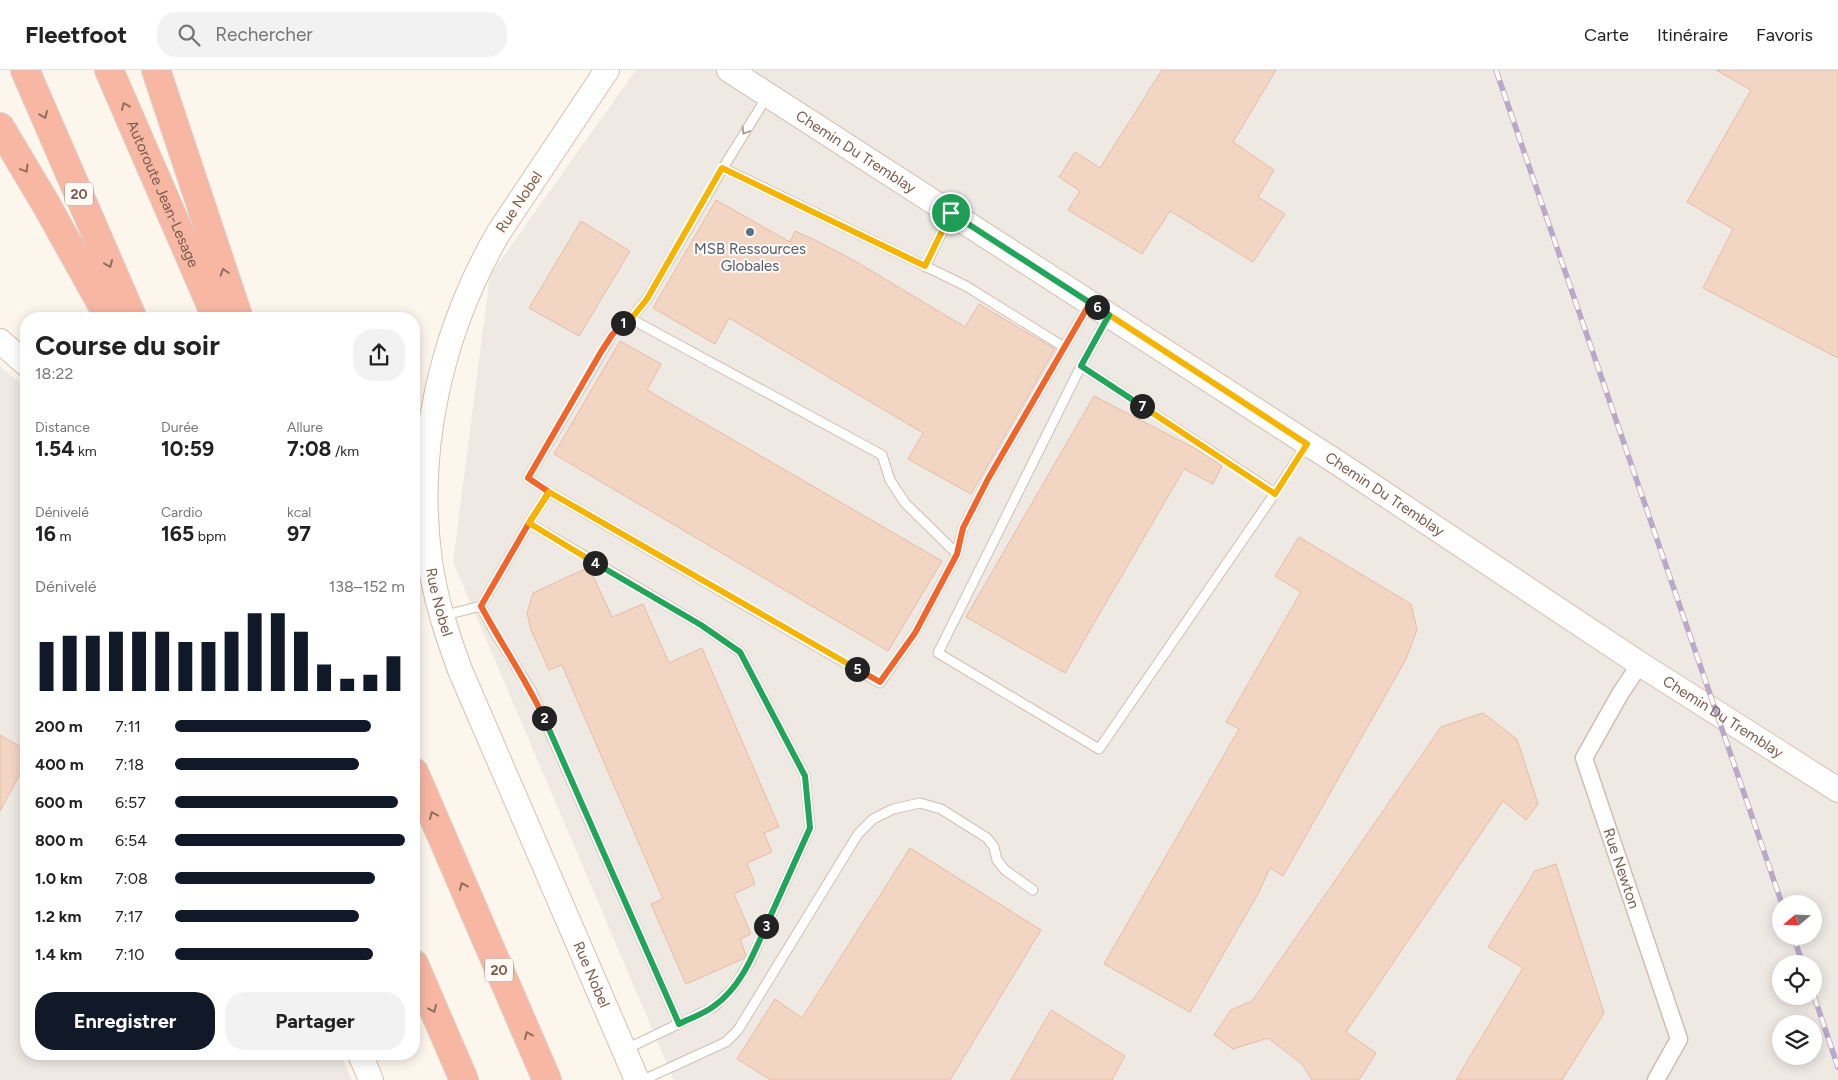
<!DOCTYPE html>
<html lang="fr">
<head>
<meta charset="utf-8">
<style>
	body { margin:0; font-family:Figtree,sans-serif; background:#f2f2f2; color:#222; height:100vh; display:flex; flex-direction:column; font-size:19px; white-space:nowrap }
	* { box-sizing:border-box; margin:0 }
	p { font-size:16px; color:#767676 }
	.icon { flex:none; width:28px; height:28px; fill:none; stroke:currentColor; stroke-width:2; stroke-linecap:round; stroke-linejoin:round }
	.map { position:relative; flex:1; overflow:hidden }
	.drawer { position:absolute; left:20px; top:242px; width:400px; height:748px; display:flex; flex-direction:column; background:#fff; border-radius:20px; box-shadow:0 2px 12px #0003 }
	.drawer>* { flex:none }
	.needle { width:32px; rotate:251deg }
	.tools { position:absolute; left:1772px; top:825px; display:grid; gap:10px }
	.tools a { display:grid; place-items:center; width:50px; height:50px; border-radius:50%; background:#fff; box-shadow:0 2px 12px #0003; font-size:25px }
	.pin { position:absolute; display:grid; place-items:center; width:42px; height:42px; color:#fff; margin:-21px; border:2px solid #fff; border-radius:50%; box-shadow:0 1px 5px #0007 }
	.km { position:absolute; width:25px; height:25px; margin:-12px; border-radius:50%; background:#222; color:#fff; font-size:14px; line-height:25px; text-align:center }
	.round { display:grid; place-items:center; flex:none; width:52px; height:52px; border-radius:20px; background:#f2f2f2 }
	.headline { display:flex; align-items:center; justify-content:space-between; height:85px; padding:0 15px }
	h1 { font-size:28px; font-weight:700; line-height:38px }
	.stats { display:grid; grid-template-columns:repeat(3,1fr); gap:8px; height:85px; padding:5px 15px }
	.stats div { display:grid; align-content:center }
	.stats b { font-size:21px; font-weight:700 }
	.stats small { font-size:14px; font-weight:400 }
	.stats p { font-size:14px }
	.chart { height:140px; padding:10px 15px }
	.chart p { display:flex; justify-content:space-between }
	.chart svg { width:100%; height:90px; margin-top:5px; stroke:#111827; stroke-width:6 }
	.cta { display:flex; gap:10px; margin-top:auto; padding:10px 15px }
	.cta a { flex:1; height:58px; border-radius:20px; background:#111827; color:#fff; font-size:20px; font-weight:700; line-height:58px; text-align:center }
	.cta a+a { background:#f2f2f2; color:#222 }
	ul { padding:0 15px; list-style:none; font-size:16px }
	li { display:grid; grid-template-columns:80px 60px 1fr; align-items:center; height:38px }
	li i { height:12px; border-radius:6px; background:#111827 }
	header { display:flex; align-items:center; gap:30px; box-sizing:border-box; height:70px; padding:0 25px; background:#fff; border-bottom:1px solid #e0e0e0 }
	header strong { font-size:24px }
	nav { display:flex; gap:28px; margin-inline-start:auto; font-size:18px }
	.search { width:350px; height:45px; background:#f2f2f2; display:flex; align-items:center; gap:12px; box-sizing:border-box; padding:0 18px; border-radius:20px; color:#767676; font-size:19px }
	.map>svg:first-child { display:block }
	.industrial { fill:#efe9e4; fill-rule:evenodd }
	.building { fill:#f3d5c3; stroke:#e6bba3 }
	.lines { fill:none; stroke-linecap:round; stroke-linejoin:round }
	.lane-casing { stroke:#d1beb0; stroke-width:11 }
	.street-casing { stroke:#d1beb0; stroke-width:19 }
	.secondary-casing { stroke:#d6c0b0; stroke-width:26 }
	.highway-casing { stroke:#dad1cd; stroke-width:30 }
	.lane { stroke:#fff; stroke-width:9 }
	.street { stroke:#fff; stroke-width:16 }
	.secondary { stroke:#fff; stroke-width:24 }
	.highway { stroke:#f7b7a3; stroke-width:28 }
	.rail-casing { stroke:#b9a8c9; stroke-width:5.5 }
	.rail { stroke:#fffaf3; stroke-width:4; stroke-dasharray:11; stroke-linecap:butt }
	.oneway { stroke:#936e5e }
	.oneway2 { stroke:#af9d94 }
	.split-1-casing { stroke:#fff; stroke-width:10 }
	.split-2-casing { stroke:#fff; stroke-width:10 }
	.split-3-casing { stroke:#fff; stroke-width:10 }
	.split-4-casing { stroke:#fff; stroke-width:10 }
	.split-5-casing { stroke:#fff; stroke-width:10 }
	.split-6-casing { stroke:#fff; stroke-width:10 }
	.split-7-casing { stroke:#fff; stroke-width:10 }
	.split-8-casing { stroke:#fff; stroke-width:10 }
	.split-1 { stroke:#f5b400; stroke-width:6 }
	.split-2 { stroke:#f0652b; stroke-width:6 }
	.split-3 { stroke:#22a559; stroke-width:6 }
	.split-4 { stroke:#22a559; stroke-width:6 }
	.split-5 { stroke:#f5b400; stroke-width:6 }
	.split-6 { stroke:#f0652b; stroke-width:6 }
	.split-7 { stroke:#f5b400; stroke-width:6 }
	.split-8 { stroke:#22a559; stroke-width:6 }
	.service-dot { fill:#5c6f8a; stroke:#fffaf3; stroke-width:2 }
	.labels { text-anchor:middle; stroke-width:4; stroke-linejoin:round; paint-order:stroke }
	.shield { fill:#fffaf3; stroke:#a28b7f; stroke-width:1 }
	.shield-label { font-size:14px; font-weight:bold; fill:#7a5c4d }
	.street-label { font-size:15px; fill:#7a5c4d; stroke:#fffaf3 }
	.service-label { font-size:15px; fill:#4e5e75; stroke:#fffaf3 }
</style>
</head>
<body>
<header>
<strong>Fleetfoot</strong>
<div class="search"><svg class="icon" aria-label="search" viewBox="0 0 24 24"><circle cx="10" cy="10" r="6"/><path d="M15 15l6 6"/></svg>Rechercher</div>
<nav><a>Carte</a><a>Itinéraire</a><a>Favoris</a></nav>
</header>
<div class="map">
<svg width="1838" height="1010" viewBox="0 0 1838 1010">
	<rect width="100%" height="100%" fill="#fdf6ec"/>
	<path class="industrial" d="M 636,0 L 1838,0 L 1838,1010 L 674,1010 L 453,492 L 490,205 ZM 1781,834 L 1814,834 L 1814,866 L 1781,866 ZM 1781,894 L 1814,894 L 1814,926 L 1781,926 ZM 1781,954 L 1814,954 L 1814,986 L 1781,986 Z
		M 0,296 L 26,319 L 26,984 L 340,984 L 352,1010 L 0,1010 Z"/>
	<path class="building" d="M 1162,0 L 1276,0 L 1233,72 L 1274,100 L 1258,127 L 1285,144 L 1253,192 L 1170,141 L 1142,184 L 1068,140 L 1080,121 L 1059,107 L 1075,82 L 1100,98 Z
		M 1716,0 L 1838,0 L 1838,288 L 1703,218 L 1733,159 L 1687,132 L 1751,20 Z
		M 716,130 L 790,172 L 795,161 L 817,171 L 855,191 L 965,257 L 979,234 L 1055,279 L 971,424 L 908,389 L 923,363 L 729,248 L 715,274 L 653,238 Z
		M 581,151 L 630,181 L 579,266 L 529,238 Z
		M 620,271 L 661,294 L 647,320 L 942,491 L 888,581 L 554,384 Z
		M 1094,326 L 1198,380 L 1222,396 L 1213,414 L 1184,399 L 1065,603 L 966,547 Z
		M 1299,467 L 1411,534 L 1417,560 L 1406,589 L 1283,806 L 1270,798 L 1259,822 L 1190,942 L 1104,894 L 1239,659 L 1226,652 L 1301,522 L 1275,506 Z
		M 589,497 L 612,547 L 643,534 L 669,593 L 702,578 L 779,757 L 764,763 L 772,782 L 747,793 L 755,814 L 734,824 L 751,864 L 740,869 L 746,885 L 745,888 L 686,914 L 651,834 L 663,829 L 562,595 L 549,600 L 531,560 L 527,543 L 533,523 Z
		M 1483,643 L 1517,669 L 1538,734 L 1526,750 L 1503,731 L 1346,962 L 1376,983 L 1359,1010 L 1312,1010 L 1302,994 L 1268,968 L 1233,979 L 1214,965 L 1231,940 L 1252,931 L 1441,657 Z
		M 0,665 L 26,680 L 26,693 L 0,741 Z
		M 910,778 L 1041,860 L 950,1010 L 771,1010 L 737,989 L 775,929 L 802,948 Z
		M 1556,794 L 1604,943 L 1562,1010 L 1456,1010 L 1523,898 L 1488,877 L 1535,801 Z
		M 1051,940 L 1125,986 L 1112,1010 L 1011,1010 Z"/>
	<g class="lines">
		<g class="lane-casing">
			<path id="lane" d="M 723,98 L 966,216 L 1064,277
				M 925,197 L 951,143
				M 1109,245 L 1081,296 L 1275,423 L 1307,374
				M 631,249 L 647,229 L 723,98 L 768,25
				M 1081,296 L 938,583 L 1099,679 L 1275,423
				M 529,453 L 549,422 L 880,613 L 915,563 L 957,484 L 905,433 L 890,410 L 882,385 L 631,249 L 624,252 L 612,265 L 528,408 L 549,422
				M 957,484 L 963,458 L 988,409 L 1090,233
				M 481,536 L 494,561 L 532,622 L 679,954
				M 442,546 L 481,536 L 529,453 L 701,555 L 740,582 L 805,706 L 810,758 L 750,892 L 734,917 L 714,937 L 624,980
				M 643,1010 L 726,972 L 738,960 L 858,764 L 873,749 L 893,739 L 920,733 L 941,739 L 987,768 L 994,777 L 997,790 L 1005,800 L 1033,820"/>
		</g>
		<g class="street-casing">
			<g id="street">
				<path id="s1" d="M 1640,594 L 1620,624 L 1584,688 L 1679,969 L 1656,1010"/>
			</g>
		</g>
		<g class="secondary-casing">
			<g id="secondary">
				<path id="s2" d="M 607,0 L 499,162 C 442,260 414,378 430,491 C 435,529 447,564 460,600 L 637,1010"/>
				<path id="s3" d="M 729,0 L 1341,395 L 1640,594 L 1838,720"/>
				<path d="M 0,271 L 26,294"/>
				<path d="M 360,984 L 371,1010"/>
			</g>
		</g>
		<g class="highway-casing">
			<g id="highway">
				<path d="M 25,0 L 133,249"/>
				<path id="s4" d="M 109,0 L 217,249"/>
				<path d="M 156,0 L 239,249"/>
				<path d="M 0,57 L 47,136 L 110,249"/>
				<path d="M 414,702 L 547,1010"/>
				<path d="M 414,894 L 464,1010"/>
			</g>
		</g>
		<use href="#lane" class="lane"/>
		<use href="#street" class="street"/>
		<use href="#secondary" class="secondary"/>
		<use href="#highway" class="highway"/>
		<g class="rail-casing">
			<path id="rail" d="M 1496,0 L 1782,834
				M 1793,866 L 1803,894
				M 1814,926 L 1838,997"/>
		</g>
		<use href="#rail" class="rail"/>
	</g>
	<defs><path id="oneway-chevron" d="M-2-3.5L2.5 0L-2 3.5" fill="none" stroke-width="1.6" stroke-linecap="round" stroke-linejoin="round" transform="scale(1.25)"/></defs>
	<g class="oneway">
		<use href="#oneway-chevron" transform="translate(125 36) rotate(-113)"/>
		<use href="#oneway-chevron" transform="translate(44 45) rotate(67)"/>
		<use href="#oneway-chevron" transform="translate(25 99) rotate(59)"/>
		<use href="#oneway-chevron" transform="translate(109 194) rotate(67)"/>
		<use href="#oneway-chevron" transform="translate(224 202) rotate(-108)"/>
		<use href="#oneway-chevron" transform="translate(433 745) rotate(-113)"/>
		<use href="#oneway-chevron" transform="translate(463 816) rotate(-113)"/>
		<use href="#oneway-chevron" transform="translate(433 939) rotate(67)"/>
		<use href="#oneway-chevron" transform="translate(528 965) rotate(-113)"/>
	</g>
	<use class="oneway2" href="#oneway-chevron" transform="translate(745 61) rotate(121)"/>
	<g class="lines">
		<g class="split-1-casing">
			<path id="split-1" d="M 623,253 L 631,249 L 647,229 L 722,98 L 925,196 L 951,143"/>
		</g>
		<g class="split-2-casing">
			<path id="split-2" d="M 544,648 C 526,609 501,574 481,536 L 529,453 L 549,422 L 528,408 L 601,282 L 612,265 L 623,253"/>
		</g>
		<g class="split-3-casing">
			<path id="split-3" d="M 544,648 L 679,954 C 690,948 704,944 714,936 C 741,917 753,885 766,856"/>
		</g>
		<g class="split-4-casing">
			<path id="split-4" d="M 595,493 L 701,555 L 740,582 L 805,706 L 810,758 L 766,856"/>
		</g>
		<g class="split-5-casing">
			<path id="split-5" d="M 595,493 L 529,453 L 549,422 L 857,599"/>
		</g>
		<g class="split-6-casing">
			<path id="split-6" d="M 857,599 L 880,612 L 915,563 L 957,484 L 963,458 L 988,409 L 1090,233 L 1097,237"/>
		</g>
		<g class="split-7-casing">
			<path id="split-7" d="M 1097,237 L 1307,374 L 1275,424 L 1142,336"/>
		</g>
		<g class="split-8-casing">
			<path id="split-8" d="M 951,143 L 1109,245 L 1081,296 L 1142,336"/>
		</g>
		<use href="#split-1" class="split-1"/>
		<use href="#split-2" class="split-2"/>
		<use href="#split-3" class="split-3"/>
		<use href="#split-4" class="split-4"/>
		<use href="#split-5" class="split-5"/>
		<use href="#split-6" class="split-6"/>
		<use href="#split-7" class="split-7"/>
		<use href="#split-8" class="split-8"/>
	</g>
	<circle class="service-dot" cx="750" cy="162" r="5"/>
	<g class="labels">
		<g class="shield">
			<rect x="65" y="112.5" width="28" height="23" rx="4"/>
			<rect x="485" y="888.5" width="28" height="23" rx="4"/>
		</g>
		<g class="shield-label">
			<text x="79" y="129">20</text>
			<text x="499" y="905">20</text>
		</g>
		<g class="street-label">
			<text dy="5" stroke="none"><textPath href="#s3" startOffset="151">Chemin Du Tremblay</textPath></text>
			<text dy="5" stroke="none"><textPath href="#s4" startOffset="135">Autoroute Jean-Lesage</textPath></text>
			<text transform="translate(519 132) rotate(-56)" y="5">Rue Nobel</text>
			<text dy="5" stroke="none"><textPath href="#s3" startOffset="781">Chemin Du Tremblay</textPath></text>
			<text dy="5" stroke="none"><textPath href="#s2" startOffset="579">Rue Nobel</textPath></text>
			<text dy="5" stroke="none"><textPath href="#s3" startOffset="1186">Chemin Du Tremblay</textPath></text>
			<text dy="5" stroke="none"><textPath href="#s1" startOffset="226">Rue Newton</textPath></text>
			<text dy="5" stroke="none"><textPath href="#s2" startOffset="982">Rue Nobel</textPath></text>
		</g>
		<g class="service-label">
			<text x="750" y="184">MSB Ressources<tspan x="750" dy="17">Globales</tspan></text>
		</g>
	</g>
</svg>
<div class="tools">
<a><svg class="needle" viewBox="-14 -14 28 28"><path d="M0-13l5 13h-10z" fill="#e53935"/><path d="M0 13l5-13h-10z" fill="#767676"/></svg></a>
<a><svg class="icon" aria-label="locate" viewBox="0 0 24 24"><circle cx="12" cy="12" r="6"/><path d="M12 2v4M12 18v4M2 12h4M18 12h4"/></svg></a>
<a><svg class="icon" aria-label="layers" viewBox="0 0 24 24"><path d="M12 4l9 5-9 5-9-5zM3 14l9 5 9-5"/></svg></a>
</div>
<div class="pin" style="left:951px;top:143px;background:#1e9e55"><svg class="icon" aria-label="arrive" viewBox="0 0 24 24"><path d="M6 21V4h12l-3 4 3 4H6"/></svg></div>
<b class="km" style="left:623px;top:253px">1</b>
<b class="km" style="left:544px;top:648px">2</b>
<b class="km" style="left:766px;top:856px">3</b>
<b class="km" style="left:595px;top:493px">4</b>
<b class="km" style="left:857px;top:599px">5</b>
<b class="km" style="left:1097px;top:237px">6</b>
<b class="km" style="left:1142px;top:336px">7</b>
<section class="drawer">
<div class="headline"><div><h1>Course du soir</h1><p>18:22</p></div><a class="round"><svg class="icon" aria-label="share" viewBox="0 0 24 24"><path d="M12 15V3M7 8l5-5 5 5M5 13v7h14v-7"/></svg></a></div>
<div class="stats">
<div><p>Distance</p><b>1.54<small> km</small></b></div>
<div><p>Durée</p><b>10:59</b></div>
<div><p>Allure</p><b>7:08<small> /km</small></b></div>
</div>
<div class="stats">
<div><p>Dénivelé</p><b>16<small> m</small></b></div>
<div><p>Cardio</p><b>165<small> bpm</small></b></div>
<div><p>kcal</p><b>97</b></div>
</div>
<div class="chart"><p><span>Dénivelé</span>138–152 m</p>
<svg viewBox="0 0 160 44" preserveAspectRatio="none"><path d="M5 44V20M15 44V17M25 44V17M35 44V15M45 44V15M55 44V15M65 44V20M75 44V20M85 44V15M95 44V6M105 44V6M115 44V15M125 44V31M135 44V38M145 44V36M155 44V27"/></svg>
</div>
<ul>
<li><b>200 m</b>7:11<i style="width:85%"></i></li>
<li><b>400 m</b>7:18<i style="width:80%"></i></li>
<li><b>600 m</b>6:57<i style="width:97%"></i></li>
<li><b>800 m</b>6:54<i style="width:100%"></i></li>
<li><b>1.0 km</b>7:08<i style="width:87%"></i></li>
<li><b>1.2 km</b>7:17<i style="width:80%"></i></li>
<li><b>1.4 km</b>7:10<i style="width:86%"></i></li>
</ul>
<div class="cta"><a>Enregistrer</a><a>Partager</a></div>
</section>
</div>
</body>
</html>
